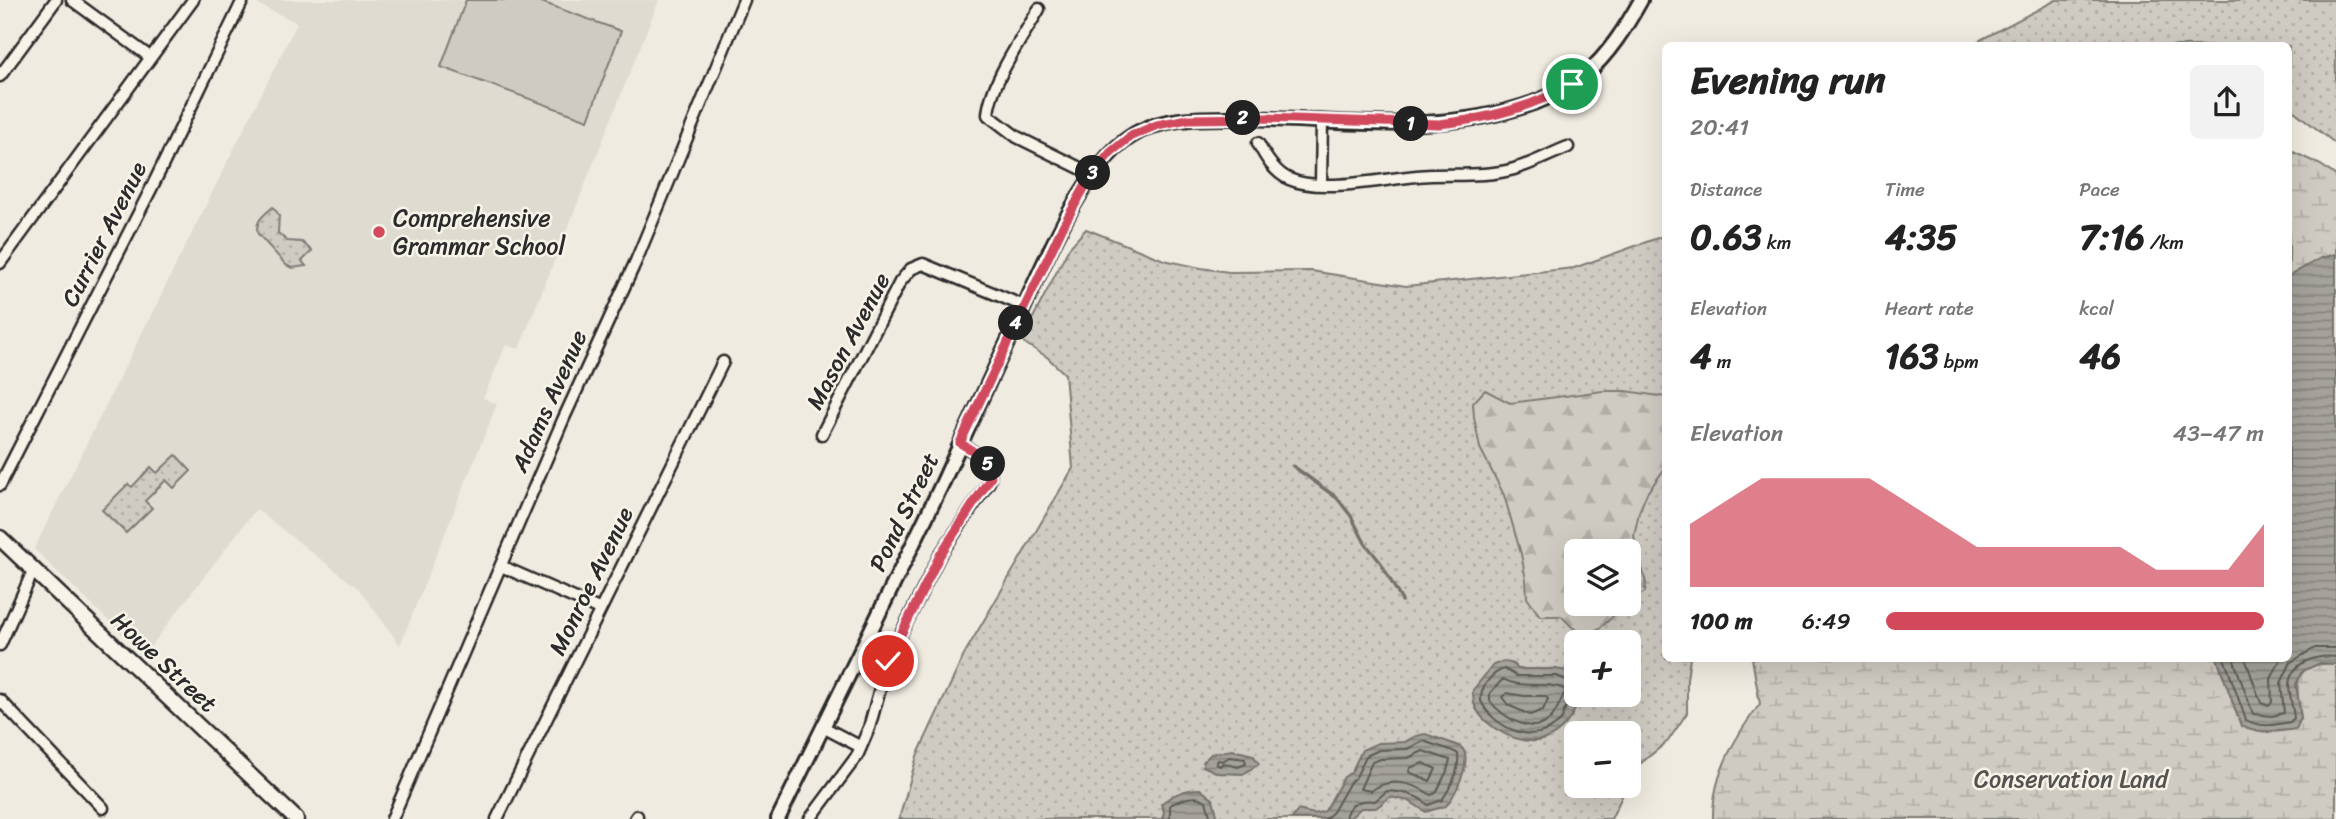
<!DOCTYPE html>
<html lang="en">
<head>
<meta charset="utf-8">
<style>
	body { margin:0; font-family:Sriracha,sans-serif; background:#f2f2f2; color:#222; height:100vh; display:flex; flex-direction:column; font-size:26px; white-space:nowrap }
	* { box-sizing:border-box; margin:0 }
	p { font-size:23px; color:#767676 }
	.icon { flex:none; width:38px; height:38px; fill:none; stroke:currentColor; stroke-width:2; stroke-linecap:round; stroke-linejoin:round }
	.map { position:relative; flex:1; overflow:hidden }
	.sheet { position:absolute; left:1662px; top:42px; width:630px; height:620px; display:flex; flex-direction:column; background:#fff; border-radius:10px; box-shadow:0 7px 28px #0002 }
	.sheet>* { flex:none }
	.controls { position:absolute; left:1564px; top:539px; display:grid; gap:14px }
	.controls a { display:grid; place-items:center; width:77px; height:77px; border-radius:10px; background:#fff; box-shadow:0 7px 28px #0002; font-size:35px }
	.pin { position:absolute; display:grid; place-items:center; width:60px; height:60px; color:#fff; margin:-30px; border:4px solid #fff; border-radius:50%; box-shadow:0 2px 7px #0007 }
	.km { position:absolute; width:35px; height:35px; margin:-18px; border-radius:50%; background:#222; color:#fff; font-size:19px; line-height:35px; text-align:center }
	.round { display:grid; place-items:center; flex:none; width:74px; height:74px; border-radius:10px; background:#f2f2f2 }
	.headline { display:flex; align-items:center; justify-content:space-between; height:119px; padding:0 28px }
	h1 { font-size:38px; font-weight:700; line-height:52px }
	.metrics { display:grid; grid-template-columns:repeat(3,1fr); gap:10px; height:119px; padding:7px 28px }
	.metrics div { display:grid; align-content:center }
	.metrics b { font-size:35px; font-weight:700 }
	.metrics small { font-size:19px; font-weight:400 }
	.metrics p { font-size:19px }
	.chart { height:196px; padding:14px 28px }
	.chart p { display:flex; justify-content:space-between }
	.chart svg { width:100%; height:126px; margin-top:7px; fill:#d1495b; opacity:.7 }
	ul { padding:0 28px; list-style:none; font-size:23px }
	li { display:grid; grid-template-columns:112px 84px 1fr; align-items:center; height:52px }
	li i { height:18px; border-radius:9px; background:#d1495b }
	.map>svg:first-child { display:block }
	.built { fill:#dedbd1 }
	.grass { fill:url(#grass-dots); stroke:#7d7b76; stroke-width:2; fill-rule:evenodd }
	.forest { fill:url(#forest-firs); stroke:#7d7b76; stroke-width:2 }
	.wetland { fill:url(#wetland-marsh); stroke:#7d7b76; stroke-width:2 }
	.pitch { fill:#cfcbc2; stroke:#7d7b76; stroke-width:2 }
	.water { fill:url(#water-rules); stroke:#74726e; stroke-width:2 }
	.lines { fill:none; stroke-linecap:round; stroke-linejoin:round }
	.shore { stroke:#5b5b57; stroke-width:2 }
	.stream { stroke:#74726e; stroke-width:3.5 }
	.minor-casing { stroke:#2b2b2b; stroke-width:15 }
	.tertiary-casing { stroke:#2b2b2b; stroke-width:18 }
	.secondary-casing { stroke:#2b2b2b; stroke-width:19 }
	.minor { stroke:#f7f3e8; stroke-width:10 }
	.tertiary { stroke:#f7f3e8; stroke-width:12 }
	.secondary { stroke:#f7f3e8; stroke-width:14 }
	.route-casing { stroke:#fff; stroke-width:14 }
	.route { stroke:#d1495b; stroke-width:9 }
	.poi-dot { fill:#d1495b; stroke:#f7f3e8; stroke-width:2.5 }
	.labels { text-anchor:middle; stroke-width:5; stroke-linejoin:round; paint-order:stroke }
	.poi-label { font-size:24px; fill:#2b2b2b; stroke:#f7f3e8; text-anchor:start }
	.street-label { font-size:24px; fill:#2b2b2b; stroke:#f7f3e8 }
	.park-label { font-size:24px; fill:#545351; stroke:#f7f3e8 }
</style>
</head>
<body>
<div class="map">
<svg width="2336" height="819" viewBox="0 0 2336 819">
	<defs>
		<pattern id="grass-dots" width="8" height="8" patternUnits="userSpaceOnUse" patternTransform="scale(1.75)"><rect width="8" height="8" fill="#cfcbc2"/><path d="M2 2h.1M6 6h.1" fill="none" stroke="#b2aea7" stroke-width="1.8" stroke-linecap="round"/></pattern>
		<pattern id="forest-firs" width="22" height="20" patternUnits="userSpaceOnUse" patternTransform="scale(1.75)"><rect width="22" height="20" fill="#cfcbc2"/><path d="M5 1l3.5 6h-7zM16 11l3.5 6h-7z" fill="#b2aea7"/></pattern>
		<pattern id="wetland-marsh" width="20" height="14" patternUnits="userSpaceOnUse" patternTransform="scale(1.75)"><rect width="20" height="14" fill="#cfcbc2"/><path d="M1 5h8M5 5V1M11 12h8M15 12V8" fill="none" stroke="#b2aea7"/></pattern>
		<pattern id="water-rules" width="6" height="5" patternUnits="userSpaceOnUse" patternTransform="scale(1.75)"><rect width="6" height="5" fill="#a4a29a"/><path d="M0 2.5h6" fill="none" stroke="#86847e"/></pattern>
	</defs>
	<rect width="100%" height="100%" fill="#efebe0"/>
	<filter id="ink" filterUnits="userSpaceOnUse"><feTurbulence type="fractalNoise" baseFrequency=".0143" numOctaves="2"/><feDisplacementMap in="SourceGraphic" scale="14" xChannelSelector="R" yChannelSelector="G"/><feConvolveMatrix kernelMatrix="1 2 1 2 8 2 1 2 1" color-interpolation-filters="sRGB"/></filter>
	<g filter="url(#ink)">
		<path class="built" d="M 254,0 L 659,0 L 519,349 L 506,345 L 483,398 L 497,404 L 400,645 L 359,589 L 256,509 L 144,655 L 34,549 L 297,23 L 253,2 Z"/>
		<path class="grass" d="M 2056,0 L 2336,0 L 2336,144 L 2289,107 L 2289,46 L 1969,46 Z
			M 273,207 L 279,215 L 278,233 L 287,241 L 302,242 L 312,251 L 302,261 L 306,266 L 292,268 L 286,265 L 258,234 C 254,221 264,215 273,207 Z
			M 1086,229 L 1164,260 L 1201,268 L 1229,272 L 1311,271 L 1406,286 L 1574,268 L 1666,235 L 1666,658 L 1690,658 L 1687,679 L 1687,713 L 1668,741 L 1635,768 L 1629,781 L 1629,733 L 1577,733 L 1577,786 L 1627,786 L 1611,819 L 899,819 L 917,756 L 966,651 L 1073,468 L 1065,374 L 1047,357 L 1021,341 L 1069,248 ZM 1577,551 L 1629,551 L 1629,604 L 1577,604 ZM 1577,642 L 1629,642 L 1629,695 L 1577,695 Z
			M 176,455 L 191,471 L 174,488 L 166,480 L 145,501 L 152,508 L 126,533 L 102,510 L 128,484 L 132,487 L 151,467 L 157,473 Z"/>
		<path class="forest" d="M 1485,390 L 1510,403 L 1603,391 L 1626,391 L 1666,397 L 1666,467 L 1647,493 L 1639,512 L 1634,536 L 1646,583 L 1645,592 L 1629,601 L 1629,551 L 1577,551 L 1577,604 L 1626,604 C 1612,614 1599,639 1578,631 C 1572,629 1566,620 1561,616 L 1540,616 L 1527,598 L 1526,580 L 1521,554 L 1504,495 L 1480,448 L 1474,417 L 1473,403 Z"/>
		<path class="wetland" d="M 2289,150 L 2321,165 L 2336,176 L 2336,254 L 2321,258 L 2289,276 Z
			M 1752,658 L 2217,658 L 2225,680 L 2301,719 C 2296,685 2290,661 2336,664 L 2336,819 L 1713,819 C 1712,777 1735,736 1760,704 Z"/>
		<path class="pitch" d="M 466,0 L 536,0 L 621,31 L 588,120 L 441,67 Z"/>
		<path class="water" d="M 2336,254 L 2336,664 L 2320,663 L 2303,671 L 2296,684 L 2301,718 L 2296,729 C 2277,732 2258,735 2241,726 L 2217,658 L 2289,658 L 2289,276 L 2321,258 Z
			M 1504,661 L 1513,664 L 1518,669 L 1556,669 L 1577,673 L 1577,695 L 1581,695 C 1575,713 1564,732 1545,739 C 1523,748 1484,728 1475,706 C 1473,701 1473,695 1473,690 L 1493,665 Z
			M 1425,734 C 1428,735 1460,746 1462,748 C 1473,761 1455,795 1446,806 L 1426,812 L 1409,801 L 1390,797 L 1376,808 L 1361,808 L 1349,819 L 1292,819 L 1298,810 L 1314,814 L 1325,811 L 1344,777 L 1351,773 L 1362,750 L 1378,743 L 1405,742 L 1416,736 Z
			M 1232,750 L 1253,755 L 1259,764 L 1243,774 L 1218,773 L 1203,766 L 1203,762 L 1211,754 Z
			M 1200,789 L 1213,799 L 1218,819 L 1162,819 L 1164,812 L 1161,804 C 1171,795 1186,789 1200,789 Z"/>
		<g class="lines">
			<path class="shore" d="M 2224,658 L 2246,720 C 2260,728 2276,725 2290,722 L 2294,718 C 2293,707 2289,695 2289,685 C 2291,661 2317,655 2336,657
				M 2233,658 L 2253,714 L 2272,716 L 2284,713 L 2281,683 L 2291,662 L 2315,648 L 2336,648
				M 2245,658 L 2261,703 L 2269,706 L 2272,702 L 2271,679 L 2281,658
				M 1503,679 C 1522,690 1544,680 1564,689 L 1565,692 C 1561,700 1557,710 1552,717 C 1535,738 1502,717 1490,701 L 1490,693 Z
				M 1577,680 L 1566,680 L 1557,676 L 1517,676 L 1504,669 C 1491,673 1480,688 1481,701 C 1492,726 1531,745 1554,726 C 1557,724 1560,722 1562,719 C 1563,717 1562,715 1563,714 C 1565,706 1573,698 1577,690
				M 1507,693 L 1524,696 L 1545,696 L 1548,699 L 1543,710 L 1530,715 L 1508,705 L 1502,697 Z
				M 1423,751 L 1450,760 L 1447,771 L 1436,793 L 1431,795 C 1412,782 1389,777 1371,791 L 1360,789 L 1372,762 L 1381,759 L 1408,758 Z
				M 1229,757 L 1245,759 L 1246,764 L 1238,767 L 1223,763 L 1220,766 L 1216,764 L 1218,760 L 1223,761 Z
				M 1423,763 L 1436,769 L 1430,781 L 1409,772 L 1410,768 Z
				M 1170,819 L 1170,805 C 1182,799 1195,793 1206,801 L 1211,819
				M 1325,819 L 1333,812 L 1350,782 L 1356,777 L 1366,756 L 1379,750 L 1407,749 L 1424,741 C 1434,746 1450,748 1458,754 C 1460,770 1451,787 1442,800 L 1428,805 C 1417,794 1402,792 1387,791 L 1375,801 C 1361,799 1347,803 1345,819"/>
			<path class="stream" d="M 1293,466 L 1337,498 L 1351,516 L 1365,543 L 1381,563 L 1402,601"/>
			<g class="minor-casing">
				<path id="minor" d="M 72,0 L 150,57
					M 1039,9 C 1023,37 990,83 988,115 L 1017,137 L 1092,174
					M 0,76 L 56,0
					M 1258,143 C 1265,157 1274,172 1289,179 C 1320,193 1382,179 1417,176 C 1448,173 1483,178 1514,169 C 1532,164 1550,154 1568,147
					M 1321,184 L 1322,121
					M 0,263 L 193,0
					M 822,434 L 900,282 L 911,269 L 923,264 L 1024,306
					M 0,485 L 151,189 L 243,0
					M 501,566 L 599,609
					M 0,645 L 33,571
					M 0,700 L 103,808
					M 823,727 L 861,747
					M 392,819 L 563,420 L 636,261 L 744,0
					M 497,819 L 723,362
					M 635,819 L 637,816
					M 810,819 L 857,756 L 869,728 L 884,674 L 896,644 L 940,555 L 989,482 C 996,462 975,453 960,443"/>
			</g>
			<g class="tertiary-casing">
				<path id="tertiary" d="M 778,819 C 833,706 889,595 943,482 C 968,427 993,372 1019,318 C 1043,266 1082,168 1130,137 C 1161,116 1204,118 1240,118 C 1338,119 1439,137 1533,103 C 1551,96 1570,88 1585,75 C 1609,54 1626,27 1641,0"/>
			</g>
			<g class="secondary-casing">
				<path id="secondary" d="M 0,538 L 296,819"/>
			</g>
			<use href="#minor" class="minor"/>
			<use href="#tertiary" class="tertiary"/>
			<use href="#secondary" class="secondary"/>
		</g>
	</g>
	<g class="lines" filter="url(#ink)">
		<g class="route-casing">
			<path id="route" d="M 888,661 L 940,555 L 991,477 C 991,459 974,452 960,443 L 1063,226 L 1092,174 L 1111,152 L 1131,136 L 1157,125 L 1188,119 L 1265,118 L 1439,124 C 1485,119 1532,108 1572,84"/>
		</g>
		<use href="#route" class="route"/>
	</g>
	<circle class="poi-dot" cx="379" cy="232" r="7"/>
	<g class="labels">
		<g class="poi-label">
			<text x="393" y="226">Comprehensive<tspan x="393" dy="28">Grammar School</tspan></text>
		</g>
		<g class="street-label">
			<text transform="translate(104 234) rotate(-63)" y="8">Currier Avenue</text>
			<text transform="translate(848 341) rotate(-62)" y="8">Mason Avenue</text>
			<text transform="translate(549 401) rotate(-66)" y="8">Adams Avenue</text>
			<text transform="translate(904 512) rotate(-64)" y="8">Pond Street</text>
			<text transform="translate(591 581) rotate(-64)" y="8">Monroe Avenue</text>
			<text transform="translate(164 662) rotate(43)" y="8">Howe Street</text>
		</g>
		<g class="park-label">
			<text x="2071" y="787">Conservation Land</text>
		</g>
	</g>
</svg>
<div class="controls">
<a><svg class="icon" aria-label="layers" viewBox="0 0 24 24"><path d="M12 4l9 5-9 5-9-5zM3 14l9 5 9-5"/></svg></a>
<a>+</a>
<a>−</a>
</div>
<div class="pin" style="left:1572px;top:84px;background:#1e9e55"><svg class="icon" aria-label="arrive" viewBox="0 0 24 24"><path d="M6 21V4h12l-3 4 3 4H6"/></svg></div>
<div class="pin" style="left:888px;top:661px;background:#d93025"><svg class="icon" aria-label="check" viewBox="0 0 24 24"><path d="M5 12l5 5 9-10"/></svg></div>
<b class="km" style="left:1411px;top:124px">1</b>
<b class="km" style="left:1243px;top:118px">2</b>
<b class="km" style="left:1093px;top:173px">3</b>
<b class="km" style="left:1016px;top:323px">4</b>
<b class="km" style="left:988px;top:464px">5</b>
<section class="sheet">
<div class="headline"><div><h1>Evening run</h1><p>20:41</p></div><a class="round"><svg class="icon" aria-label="share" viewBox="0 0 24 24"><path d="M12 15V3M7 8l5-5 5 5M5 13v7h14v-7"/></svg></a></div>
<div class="metrics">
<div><p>Distance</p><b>0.63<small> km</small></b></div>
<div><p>Time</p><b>4:35</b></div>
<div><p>Pace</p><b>7:16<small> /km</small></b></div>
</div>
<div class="metrics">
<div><p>Elevation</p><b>4<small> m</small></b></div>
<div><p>Heart rate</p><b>163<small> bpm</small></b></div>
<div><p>kcal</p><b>46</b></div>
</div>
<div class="chart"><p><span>Elevation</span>43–47 m</p>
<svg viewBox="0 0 160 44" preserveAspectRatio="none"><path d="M0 44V22L10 14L20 6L30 6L40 6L50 6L60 14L70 22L80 30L90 30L100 30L110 30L120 30L130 38L140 38L150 38L160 22V44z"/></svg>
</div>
<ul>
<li><b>100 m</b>6:49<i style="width:100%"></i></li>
</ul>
</section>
</div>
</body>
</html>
